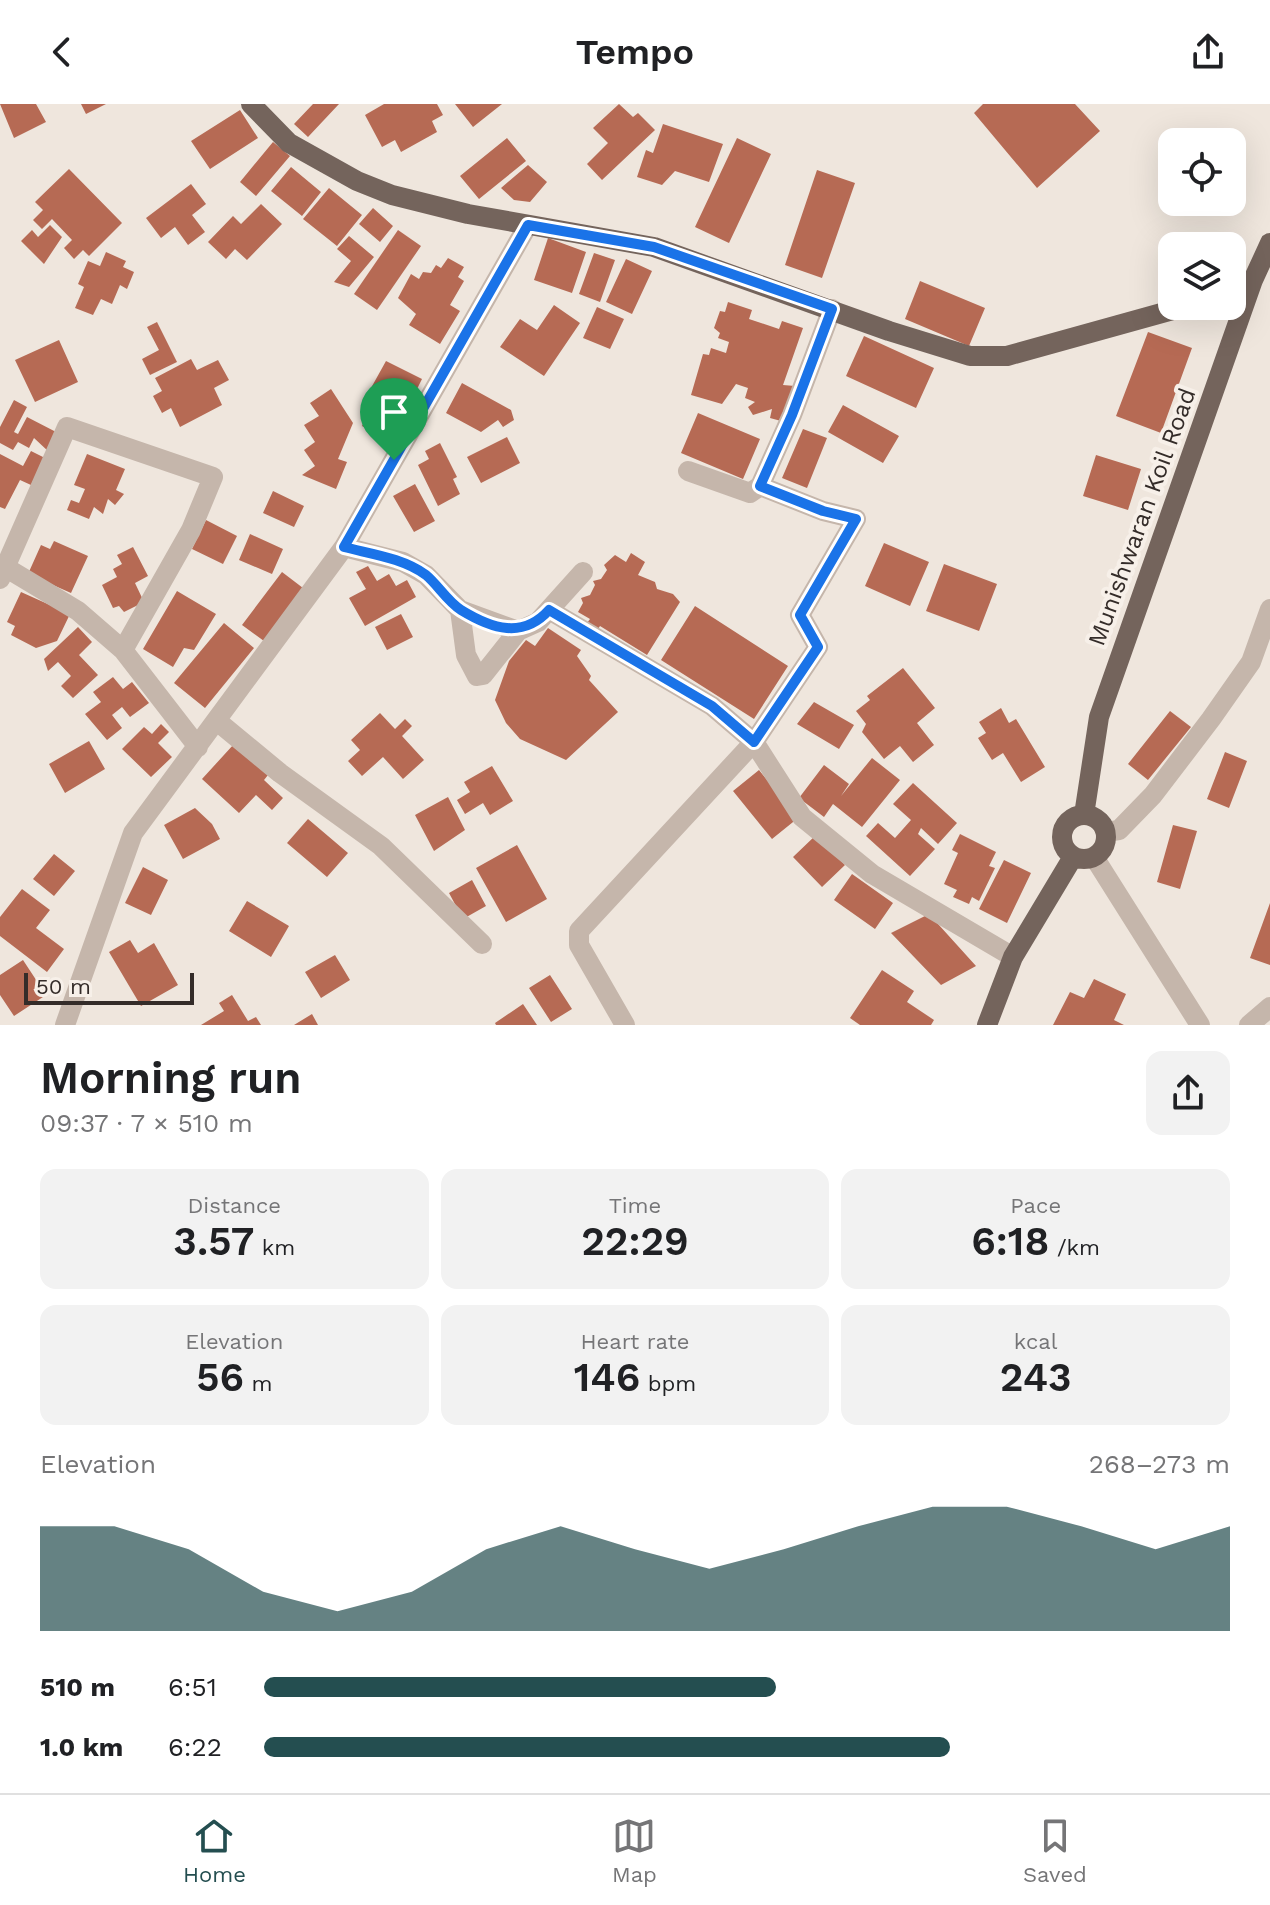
<!DOCTYPE html>
<html lang="en">
<head>
<meta charset="utf-8">
<style>
	body { margin:0; font-family:"Work Sans",sans-serif; background:#f2f2f2; color:#202124; height:100vh; display:flex; flex-direction:column; font-size:30px; white-space:nowrap }
	* { box-sizing:border-box; margin:0 }
	p { font-size:26px; color:#757577 }
	.icon { flex:none; width:44px; height:44px; fill:none; stroke:currentColor; stroke-width:2; stroke-linecap:round; stroke-linejoin:round }
	.map { position:relative; height:921px; overflow:hidden }
	.sheet { display:flex; flex-direction:column; background:#fff; flex:1 }
	.sheet>* { flex:none }
	.controls { position:absolute; left:1158px; top:24px; display:grid; gap:16px }
	.controls a { display:grid; place-items:center; width:88px; height:88px; border-radius:16px; background:#fff; box-shadow:0 8px 32px #0002; font-size:40px }
	.scale { position:absolute; left:24px; bottom:20px; width:170px; box-sizing:border-box; padding-left:8px; border:4px solid #342c29; border-top:0; font-size:22px; line-height:28px; white-space:nowrap; color:#342c29; -webkit-text-stroke:6px #f7f0e9; paint-order:stroke }
	.pin { position:absolute; display:grid; place-items:center; width:68px; height:68px; color:#fff; margin:-82px -34px; border-radius:50% 50% 50% 0; rotate:-45deg; box-shadow:0 0 8px #0007 }
	.pin .icon { rotate:45deg }
	.round { display:grid; place-items:center; flex:none; width:84px; height:84px; border-radius:16px; background:#f2f2f2 }
	.summary { display:flex; align-items:center; justify-content:space-between; height:136px; padding:0 40px }
	h1 { font-size:44px; font-weight:600; line-height:60px }
	.figures { display:grid; grid-template-columns:repeat(3,1fr); gap:12px; height:136px; padding:8px 40px }
	.figures div { display:grid; align-content:center; border-radius:16px; background:#f2f2f2; text-align:center }
	.figures b { font-size:40px; font-weight:600 }
	.figures small { font-size:22px; font-weight:400 }
	.figures p { font-size:22px }
	.chart { height:224px; padding:16px 40px }
	.chart p { display:flex; justify-content:space-between }
	.chart svg { width:100%; height:144px; margin-top:8px; fill:#244e50; opacity:.7 }
	ul { padding:0 40px; list-style:none; font-size:26px }
	li { display:grid; grid-template-columns:128px 96px 1fr; align-items:center; height:60px }
	li i { height:20px; border-radius:10px; background:#244e50 }
	header { display:flex; justify-content:space-between; align-items:center; height:104px; padding:0 40px; background:#fff; font-size:36px; font-weight:600 }
	.menu { display:flex; justify-content:space-around; align-items:center; height:112px; border-top:2px solid #e0e0e0; background:#fff; font-size:22px; color:#757577 }
	.menu a { display:grid; justify-items:center; gap:4px }
	.menu .current { color:#244e50 }
	.map>svg:first-child { display:block }
	.building { fill:#b66a54 }
	.lines { fill:none; stroke-linecap:round; stroke-linejoin:round }
	.minor { stroke:#c5b6ab; stroke-width:20 }
	.major { stroke:#74645c; stroke-width:20 }
	.route-casing { stroke:#fff; stroke-width:16 }
	.route { stroke:#1a73e8; stroke-width:10 }
	.labels { text-anchor:middle; stroke-width:8; stroke-linejoin:round; paint-order:stroke }
	.street-label { font-size:24px; fill:#342c29; stroke:#f7f0e9 }
</style>
</head>
<body>
<header><svg class="icon" aria-label="back" viewBox="0 0 24 24"><path d="M15 5l-7 7 7 7"/></svg>Tempo<svg class="icon" aria-label="share" viewBox="0 0 24 24"><path d="M12 15V3M7 8l5-5 5 5M5 13v7h14v-7"/></svg></header>
<div class="map">
<svg width="1270" height="921" viewBox="0 0 1270 921">
	<rect width="100%" height="100%" fill="#efe6dd"/>
	<path class="building" d="M 0,0 L 36,0 L 46,18 L 14,34 Z
		M 81,0 L 106,0 L 86,10 Z
		M 313,0 L 339,0 L 308,33 L 294,20 Z
		M 384,0 L 437,0 L 443,11 L 432,17 L 437,28 L 401,48 L 395,36 L 382,43 L 365,11 Z
		M 455,0 L 502,0 L 473,23 Z
		M 619,0 L 633,13 L 638,9 L 655,26 L 602,76 L 587,60 L 608,39 L 593,24 Z
		M 983,0 L 1075,0 L 1100,27 L 1037,84 L 974,9 Z
		M 240,6 L 258,34 L 210,65 L 191,37 Z
		M 663,20 L 723,40 L 709,78 L 675,67 L 662,81 L 637,73 L 646,46 L 653,49 Z
		M 507,34 L 526,57 L 479,95 L 460,72 Z
		M 737,34 L 771,50 L 729,139 L 695,123 Z
		M 273,38 L 290,52 L 256,92 L 240,78 Z
		M 528,61 L 547,78 L 530,98 L 514,96 L 501,84 Z
		M 291,63 L 321,88 L 302,112 L 271,87 Z
		M 69,65 L 122,119 L 89,152 L 83,146 L 74,155 L 64,144 L 72,136 L 52,115 L 42,125 L 33,116 L 43,106 L 35,98 Z
		M 817,66 L 855,79 L 822,174 L 785,161 Z
		M 191,80 L 206,100 L 192,111 L 205,128 L 188,141 L 175,123 L 161,134 L 146,114 Z
		M 329,84 L 362,111 L 337,142 L 303,115 Z
		M 261,100 L 282,120 L 247,156 L 235,145 L 226,155 L 208,138 L 233,112 L 241,120 Z
		M 373,104 L 393,122 L 380,138 L 359,120 Z
		M 50,121 L 62,133 L 44,160 L 21,137 L 32,126 L 38,133 Z
		M 398,126 L 421,142 L 377,206 L 354,190 Z
		M 349,132 L 374,153 L 349,183 L 334,178 L 351,157 L 337,145 Z
		M 548,134 L 586,148 L 572,189 L 534,176 Z
		M 106,148 L 126,157 L 123,163 L 134,168 L 127,185 L 120,181 L 112,200 L 101,195 L 93,211 L 75,204 L 84,183 L 78,180 L 88,157 L 100,162 Z
		M 594,149 L 615,156 L 600,198 L 579,190 Z
		M 448,154 L 464,163 L 458,173 L 464,177 L 450,201 L 460,207 L 440,240 L 409,221 L 416,210 L 398,194 L 411,170 L 419,175 L 423,168 L 431,169 L 436,161 L 441,164 Z
		M 626,155 L 652,167 L 632,210 L 606,198 Z
		M 920,177 L 985,204 L 969,242 L 905,215 Z
		M 728,198 L 752,206 L 749,215 L 779,225 L 782,217 L 803,224 L 783,281 L 795,282 L 781,317 L 770,314 L 772,305 L 753,311 L 748,303 L 755,298 L 745,294 L 748,284 L 736,280 L 722,300 L 691,291 L 703,250 L 709,251 L 711,244 L 726,249 L 729,238 L 718,234 L 720,229 L 714,224 L 720,207 L 725,208 Z
		M 554,201 L 580,219 L 544,272 L 500,243 L 520,215 L 537,226 Z
		M 597,203 L 624,215 L 610,245 L 583,234 Z
		M 157,218 L 177,258 L 150,271 L 142,255 L 159,246 L 147,223 Z
		M 1148,228 L 1192,244 L 1161,329 L 1116,312 Z
		M 864,232 L 934,264 L 916,304 L 846,272 Z
		M 59,236 L 78,278 L 35,298 L 15,256 Z
		M 191,255 L 197,266 L 218,256 L 229,276 L 214,284 L 222,301 L 180,323 L 171,304 L 162,309 L 153,292 L 162,287 L 155,274 Z
		M 386,257 L 422,275 L 408,303 L 371,284 Z
		M 462,279 L 511,306 L 514,316 L 503,323 L 498,316 L 481,328 L 446,309 Z
		M 331,285 L 353,319 L 338,355 L 347,358 L 336,385 L 302,371 L 315,362 L 304,346 L 315,338 L 304,321 L 319,312 L 310,299 Z
		M 376,294 L 403,308 L 388,335 L 362,322 Z
		M 14,296 L 27,303 L 14,328 L 18,330 L 27,313 L 58,329 L 49,348 L 34,334 L 29,344 L 18,338 L 13,346 L 0,339 L 0,323 Z
		M 843,301 L 899,332 L 883,359 L 828,328 Z
		M 698,309 L 760,335 L 743,375 L 681,349 Z
		M 803,325 L 827,334 L 807,384 L 782,374 Z
		M 507,333 L 520,359 L 481,379 L 467,353 Z
		M 440,339 L 457,373 L 453,375 L 460,390 L 438,402 L 418,361 L 429,355 L 425,347 Z
		M 31,347 L 45,354 L 31,381 L 20,376 L 5,405 L 0,403 L 0,350 L 23,362 Z
		M 87,350 L 125,365 L 116,386 L 124,390 L 115,401 L 108,395 L 103,410 L 94,403 L 89,415 L 67,406 L 71,396 L 79,399 L 85,385 L 74,381 Z
		M 1096,351 L 1141,365 L 1128,406 L 1083,392 Z
		M 415,380 L 435,417 L 414,428 L 393,392 Z
		M 273,387 L 304,402 L 294,423 L 263,409 Z
		M 206,416 L 237,432 L 223,460 L 192,445 Z
		M 250,430 L 283,445 L 272,470 L 239,456 Z
		M 54,437 L 88,452 L 71,489 L 28,470 L 41,441 L 50,445 Z
		M 884,439 L 929,458 L 910,502 L 865,482 Z
		M 133,443 L 148,472 L 135,479 L 144,498 L 124,508 L 119,502 L 113,504 L 102,481 L 117,473 L 113,465 L 122,460 L 117,451 Z
		M 631,449 L 645,458 L 638,471 L 655,478 L 657,485 L 673,490 L 680,498 L 647,551 L 600,522 L 598,525 L 587,519 L 590,515 L 578,508 L 583,499 L 581,494 L 590,491 L 595,481 L 593,477 L 601,475 L 607,466 L 604,461 L 615,451 L 626,458 Z
		M 944,460 L 997,480 L 979,527 L 926,507 Z
		M 368,462 L 377,477 L 389,470 L 396,482 L 407,476 L 416,493 L 365,522 L 349,494 L 366,485 L 356,468 Z
		M 282,468 L 303,484 L 264,537 L 242,521 Z
		M 177,487 L 216,510 L 194,546 L 184,544 L 173,563 L 143,545 Z
		M 21,488 L 70,510 L 57,537 L 36,544 L 11,531 L 15,522 L 7,518 Z
		M 695,502 L 788,562 L 754,615 L 661,556 Z
		M 401,510 L 413,533 L 387,546 L 375,523 Z
		M 224,519 L 254,544 L 205,604 L 174,579 Z
		M 78,523 L 92,538 L 79,551 L 98,571 L 73,594 L 61,582 L 71,572 L 58,558 L 48,567 L 44,555 Z
		M 548,524 L 581,546 L 577,552 L 591,572 L 589,576 L 618,608 L 566,656 L 520,635 L 506,619 L 495,596 L 509,557 L 526,536 L 535,542 Z
		M 903,564 L 935,604 L 917,619 L 934,641 L 913,658 L 900,642 L 884,655 L 862,628 L 866,620 L 856,607 L 870,596 L 867,592 Z
		M 113,573 L 123,585 L 132,578 L 149,599 L 130,613 L 122,603 L 112,611 L 122,624 L 107,636 L 85,610 L 101,598 L 93,588 Z
		M 814,598 L 854,621 L 839,645 L 797,620 Z
		M 1001,604 L 1009,619 L 1016,615 L 1045,663 L 1021,678 L 1003,649 L 992,656 L 978,634 L 986,629 L 979,618 Z
		M 1170,607 L 1191,623 L 1148,676 L 1128,660 Z
		M 380,609 L 395,625 L 405,615 L 412,622 L 402,632 L 424,656 L 403,675 L 383,653 L 362,672 L 348,657 L 360,646 L 351,636 Z
		M 161,620 L 169,628 L 158,639 L 172,653 L 151,673 L 122,645 L 144,623 L 152,630 Z
		M 89,637 L 105,665 L 65,689 L 49,660 Z
		M 234,640 L 268,671 L 264,676 L 283,694 L 272,706 L 256,691 L 239,709 L 202,675 Z
		M 1225,648 L 1247,657 L 1229,704 L 1207,695 Z
		M 872,654 L 900,676 L 862,723 L 833,700 L 824,713 L 799,694 L 824,661 L 849,680 L 841,692 Z
		M 492,662 L 513,697 L 490,711 L 483,699 L 465,710 L 457,696 L 470,688 L 464,678 Z
		M 759,666 L 798,714 L 772,735 L 733,687 Z
		M 913,679 L 957,719 L 938,740 L 921,724 L 918,730 L 935,745 L 910,772 L 866,732 L 878,719 L 895,734 L 911,716 L 893,700 Z
		M 448,693 L 465,726 L 434,747 L 415,711 Z
		M 195,704 L 212,720 L 220,735 L 183,755 L 164,721 Z
		M 308,715 L 348,749 L 327,773 L 287,739 Z
		M 1173,721 L 1197,727 L 1180,785 L 1157,778 Z
		M 960,730 L 996,748 L 989,762 L 995,764 L 979,797 L 972,793 L 969,800 L 953,793 L 957,786 L 944,780 L 958,749 L 952,746 Z
		M 816,731 L 845,761 L 822,783 L 793,753 Z
		M 517,741 L 547,795 L 506,818 L 476,764 Z
		M 54,750 L 75,767 L 54,792 L 33,775 Z
		M 1004,756 L 1031,769 L 1007,819 L 979,805 Z
		M 143,763 L 168,776 L 151,811 L 125,799 Z
		M 852,770 L 893,799 L 875,825 L 834,796 Z
		M 472,776 L 486,802 L 463,815 L 449,789 Z
		M 22,785 L 50,806 L 36,824 L 64,845 L 47,868 L 0,832 L 0,813 Z
		M 247,797 L 289,822 L 271,853 L 229,827 Z
		M 1270,799 L 1270,861 L 1250,854 Z
		M 929,810 L 976,862 L 941,881 L 891,829 Z
		M 130,836 L 138,849 L 154,839 L 178,881 L 141,902 L 109,848 Z
		M 335,851 L 350,876 L 321,894 L 305,868 Z
		M 23,856 L 46,891 L 14,912 L 0,891 L 0,871 Z
		M 882,866 L 914,887 L 907,898 L 934,916 L 931,921 L 860,921 L 850,914 Z
		M 550,871 L 572,905 L 551,918 L 529,884 Z
		M 1094,875 L 1126,890 L 1114,916 L 1124,921 L 1053,921 L 1070,888 L 1084,894 Z
		M 232,891 L 248,917 L 256,913 L 261,921 L 201,921 L 224,907 L 219,899 Z
		M 523,900 L 537,921 L 496,921 L 495,919 Z
		M 312,910 L 318,921 L 294,921 Z"/>
	<g class="lines">
		<path class="minor" d="M 688,367 L 750,389 L 760,382 L 792,311 L 832,205
			M 344,443 L 403,458 L 426,471 L 460,506 L 518,527
			M 0,460 L 78,507 L 123,546 L 198,643
			M 0,475 L 67,323 L 213,373 L 191,426 L 123,546
			M 460,506 L 466,551 L 477,572 L 483,571 L 518,527 L 538,518 L 583,468
			M 549,506 L 712,602 L 754,638 L 802,713 L 872,770 L 1013,853
			M 217,617 L 280,669 L 381,742 L 482,840
			M 1106,728 L 1119,726 L 1153,691 L 1211,615 L 1251,558 L 1270,505
			M 1094,753 L 1200,921
			M 65,921 L 133,729 L 344,443 L 528,121
			M 625,921 L 579,841 L 579,827 L 754,638 L 818,543 L 800,511 L 856,415 L 823,407 L 760,382
			M 1249,921 L 1270,903"/>
		<path class="major" d="M 251,0 L 289,39 L 357,77 L 392,91 L 468,110 L 654,143 L 889,227 L 970,252 L 1007,252 L 1187,202
			M1062 733a22 22 0 1 1 44 0a22 22 0 1 1-44 0Z
			M 1084,711 L 1099,613 L 1253,176 L 1270,139
			M 987,921 L 1013,853 L 1073,753"/>
	</g>
	<g class="lines">
		<g class="route-casing">
			<path id="route" d="M 528,121 L 654,143 L 832,205 L 792,311 L 760,382 L 823,407 L 856,415 L 800,511 L 818,543 L 754,638 L 712,602 L 549,506 C 523,535 492,525 461,506 C 447,497 438,481 426,471 C 403,454 371,450 344,443 Z"/>
		</g>
		<use href="#route" class="route"/>
	</g>
	<g class="labels">
		<g class="street-label">
			<text transform="translate(1142 413) rotate(-70)" y="8">Munishwaran Koil Road</text>
		</g>
	</g>
</svg>
<div class="controls">
<a><svg class="icon" aria-label="locate" viewBox="0 0 24 24"><circle cx="12" cy="12" r="6"/><path d="M12 2v4M12 18v4M2 12h4M18 12h4"/></svg></a>
<a><svg class="icon" aria-label="layers" viewBox="0 0 24 24"><path d="M12 4l9 5-9 5-9-5zM3 14l9 5 9-5"/></svg></a>
</div>
<div class="scale">50 m</div>
<div class="pin" style="left:394px;top:356px;background:#1e9e55"><svg class="icon" aria-label="arrive" viewBox="0 0 24 24"><path d="M6 21V4h12l-3 4 3 4H6"/></svg></div>
</div>
<section class="sheet">
<div class="summary"><div><h1>Morning run</h1><p>09:37 · 7 × 510 m</p></div><a class="round"><svg class="icon" aria-label="share" viewBox="0 0 24 24"><path d="M12 15V3M7 8l5-5 5 5M5 13v7h14v-7"/></svg></a></div>
<div class="figures">
<div><p>Distance</p><b>3.57<small> km</small></b></div>
<div><p>Time</p><b>22:29</b></div>
<div><p>Pace</p><b>6:18<small> /km</small></b></div>
</div>
<div class="figures">
<div><p>Elevation</p><b>56<small> m</small></b></div>
<div><p>Heart rate</p><b>146<small> bpm</small></b></div>
<div><p>kcal</p><b>243</b></div>
</div>
<div class="chart"><p><span>Elevation</span>268–273 m</p>
<svg viewBox="0 0 160 44" preserveAspectRatio="none"><path d="M0 44V12L10 12L20 19L30 32L40 38L50 32L60 19L70 12L80 19L90 25L100 19L110 12L120 6L130 6L140 12L150 19L160 12V44z"/></svg>
</div>
<ul>
<li><b>510 m</b>6:51<i style="width:53%"></i></li>
<li><b>1.0 km</b>6:22<i style="width:71%"></i></li>
</ul>
</section>
<nav class="menu">
<a class="current"><svg class="icon" aria-label="home" viewBox="0 0 24 24"><path d="M3 11l9-7 9 7M6 9v11h12V9"/></svg>Home</a>
<a><svg class="icon" aria-label="map" viewBox="0 0 24 24"><path d="M3 6l6-2 6 2 6-2v14l-6 2-6-2-6 2zM9 4v14M15 6v14"/></svg>Map</a>
<a><svg class="icon" aria-label="saved" viewBox="0 0 24 24"><path d="M7 4h10v16l-5-4-5 4z"/></svg>Saved</a>
</nav>
</body>
</html>
